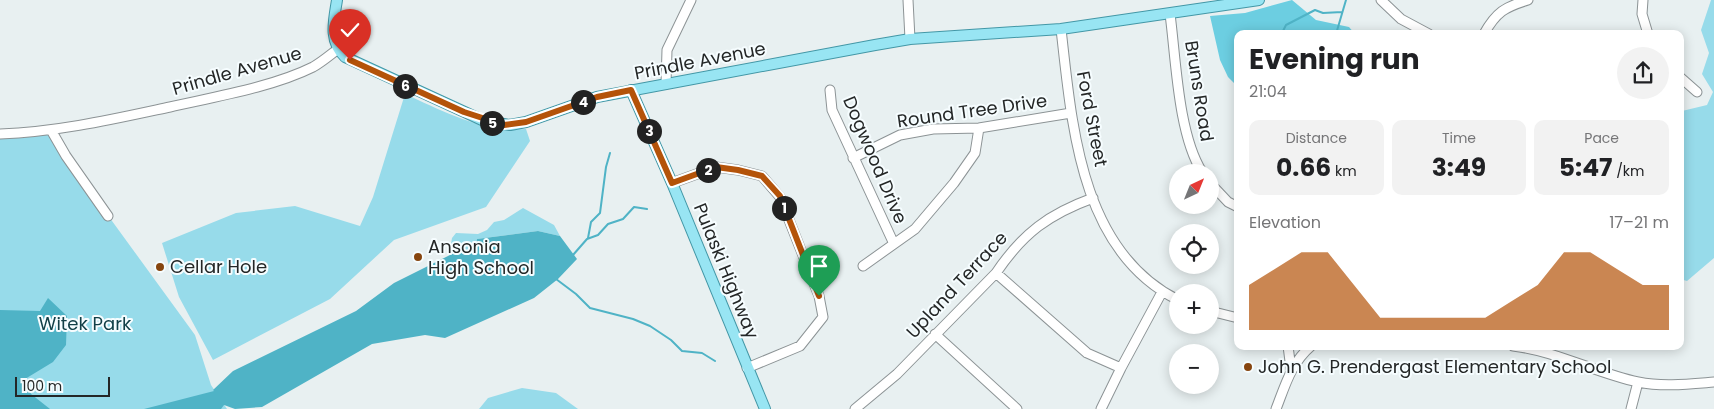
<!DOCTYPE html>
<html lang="en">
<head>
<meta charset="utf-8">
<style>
	body { margin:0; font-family:Poppins,sans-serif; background:#f2f2f2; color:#202124; height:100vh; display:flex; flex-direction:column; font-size:19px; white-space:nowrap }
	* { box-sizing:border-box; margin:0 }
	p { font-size:16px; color:#757577 }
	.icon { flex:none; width:28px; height:28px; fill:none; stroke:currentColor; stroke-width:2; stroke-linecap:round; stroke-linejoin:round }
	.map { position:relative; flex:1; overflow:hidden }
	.panel { position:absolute; left:1234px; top:30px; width:450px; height:320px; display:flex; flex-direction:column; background:#fff; border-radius:10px; box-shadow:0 2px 12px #0003 }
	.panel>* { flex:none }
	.needle { width:32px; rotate:43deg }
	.controls { position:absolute; left:1169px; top:164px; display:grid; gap:10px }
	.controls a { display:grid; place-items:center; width:50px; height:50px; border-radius:50%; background:#fff; box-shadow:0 2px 12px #0003; font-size:25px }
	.scale { position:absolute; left:15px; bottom:12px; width:95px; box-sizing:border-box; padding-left:5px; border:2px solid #242727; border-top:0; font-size:14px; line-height:18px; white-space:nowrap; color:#242727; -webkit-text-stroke:4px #f6fdff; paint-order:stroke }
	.pin { position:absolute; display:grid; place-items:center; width:42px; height:42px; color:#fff; margin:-51px -21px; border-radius:50% 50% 50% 0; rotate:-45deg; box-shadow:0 0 5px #0007 }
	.pin .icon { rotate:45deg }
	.km { position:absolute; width:25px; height:25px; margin:-12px; border-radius:50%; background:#222; color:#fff; font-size:14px; line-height:25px; text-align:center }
	.round { display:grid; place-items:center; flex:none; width:52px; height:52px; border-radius:26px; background:#f2f2f2 }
	.head { display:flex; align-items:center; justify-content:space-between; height:85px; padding:0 15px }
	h1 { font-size:28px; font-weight:700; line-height:38px }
	.figures { display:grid; grid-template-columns:repeat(3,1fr); gap:8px; height:85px; padding:5px 15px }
	.figures div { display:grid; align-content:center; border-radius:10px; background:#f2f2f2; text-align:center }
	.figures b { font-size:25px; font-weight:700 }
	.figures small { font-size:14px; font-weight:400 }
	.figures p { font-size:14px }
	.chart { height:140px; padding:10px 15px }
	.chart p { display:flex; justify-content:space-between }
	.chart svg { width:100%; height:90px; margin-top:5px; fill:#b45309; opacity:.7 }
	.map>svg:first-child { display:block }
	.green { fill:#97dbea }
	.forest { fill:#6ccee1 }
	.water { fill:#4fb3c6 }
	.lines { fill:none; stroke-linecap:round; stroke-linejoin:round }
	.stream { stroke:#4fb3c6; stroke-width:2 }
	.minor-casing { stroke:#8c9395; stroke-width:11 }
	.major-casing { stroke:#4397a6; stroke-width:12 }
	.minor { stroke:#fff; stroke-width:9 }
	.major { stroke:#98e5f3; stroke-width:10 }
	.route-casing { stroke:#fff; stroke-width:10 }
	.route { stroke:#b45309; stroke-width:6 }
	.poi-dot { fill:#86450f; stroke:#f6fdff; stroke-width:2 }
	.labels { text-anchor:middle; stroke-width:4; stroke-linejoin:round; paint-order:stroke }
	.street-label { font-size:18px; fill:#242727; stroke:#f6fdff }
	.poi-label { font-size:18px; fill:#242727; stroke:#f6fdff; text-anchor:start }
	.park-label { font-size:18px; fill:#124048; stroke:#f6fdff }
</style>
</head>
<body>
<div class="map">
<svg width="1714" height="409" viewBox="0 0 1714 409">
	<rect width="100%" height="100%" fill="#e8f0f1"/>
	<path class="green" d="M 1711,0 L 1714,0 L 1714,258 L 1687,281 L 1680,279 L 1680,118 L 1682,111 L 1707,105 L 1713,92 L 1702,74 L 1709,53 L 1701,30 Z
		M 405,94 C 443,111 483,133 526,129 L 530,141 L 486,207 L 394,240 L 330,299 L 213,360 L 179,297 L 162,243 L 236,213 L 295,206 L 360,226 L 373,197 Z
		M 50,132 L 64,155 L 195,335 L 211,385 L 227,409 L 0,409 L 0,136 Z
		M 523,208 L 554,225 L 560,236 L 538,231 L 477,239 L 476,245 L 467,251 L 454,253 L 450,249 L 452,238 L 456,233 L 478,234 L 487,230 L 494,222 L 504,220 Z
		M 522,388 L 556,393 L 578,409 L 479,409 L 488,398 Z"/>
	<path class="forest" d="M 1292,0 L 1316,20 L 1349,27 L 1355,34 L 1238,34 L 1237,86 L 1228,77 L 1220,60 L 1210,16 L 1245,13 Z"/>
	<path class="water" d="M 538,231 L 560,236 L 577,259 L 558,279 L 534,298 L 445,338 L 425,335 L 372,344 L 262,407 L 235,409 L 224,405 L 221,409 L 144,409 L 214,391 L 213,390 L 233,371 L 356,311 L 394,283 L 454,253 L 467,251 L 476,245 L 477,239 Z
		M 48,298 L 67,316 L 66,345 L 53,362 L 25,379 L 31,394 L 50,409 L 0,409 L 0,310 L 40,311 Z"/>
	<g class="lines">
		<path class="stream" d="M 1273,34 L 1283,31 L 1286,25 L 1315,10 L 1323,13 L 1342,12
			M 1336,34 L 1346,0
			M 588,238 L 591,222 L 600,213 L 606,167 L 610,153
			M 573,255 L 587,239 L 598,235 L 608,224 L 623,219 L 634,207 L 647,209
			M 556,279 L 576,294 L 590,308 L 633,319 L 650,326 L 671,340 L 682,351 L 702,353 L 715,361"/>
		<g class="minor-casing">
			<path id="minor" d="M 908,0 L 910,39
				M 1381,0 L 1401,19 L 1429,34
				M 1643,0 L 1642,14 L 1648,34
				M 1170,14 C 1176,59 1178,134 1202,172
				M 1061,29 C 1072,125 1080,251 1178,300
				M 1484,34 C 1496,12 1505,7 1528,0
				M 1680,77 L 1697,92
				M 666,84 L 667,50 L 691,0
				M 830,90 L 832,110 L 894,244
				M 51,130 L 66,156 L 108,216
				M 0,134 C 58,132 114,119 170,107 C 214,97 273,87 313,67 C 322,62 330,55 338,49
				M 853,158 L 900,135 L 933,129 L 979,128 L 1071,113
				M 672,183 L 716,167 L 738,170 L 762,176 L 780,197 L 819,296 L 823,317 L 800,346 L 747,368
				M 1210,183 L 1228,202 L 1238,207
				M 863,266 L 915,229 L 954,183 L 975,153 L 979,128
				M 996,273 L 1087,353 L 1121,368
				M 1210,311 L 1238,318
				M 935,334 L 1017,409
				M 1288,346 L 1291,369
				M 1513,346 C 1556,351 1596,373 1638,382 C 1663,387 1689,384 1714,382
				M 855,409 L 897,374 L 996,273 C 1023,233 1049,214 1093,198
				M 1101,409 L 1121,368 L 1162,292
				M 1276,409 C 1285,386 1291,363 1311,346
				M 1631,409 L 1638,382"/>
		</g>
		<g class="major-casing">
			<path id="major" d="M 337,0 C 334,20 328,41 345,57 L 482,120 L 510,125 L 526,122 L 597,97 L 875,45 L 910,39 L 1061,29 L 1259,0
				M 631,90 L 672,183 L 765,409"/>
		</g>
		<use href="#minor" class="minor"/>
		<use href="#major" class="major"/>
	</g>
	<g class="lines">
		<g class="route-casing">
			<path id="route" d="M 350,60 L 464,112 L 504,125 L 526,122 L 597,97 L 631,90 L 672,183 L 716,167 L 738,170 L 762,176 L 780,196 L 819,296"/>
		</g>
		<use href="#route" class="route"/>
	</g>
	<g class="poi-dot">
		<circle cx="418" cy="257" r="5"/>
		<circle cx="160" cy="267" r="5"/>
		<circle cx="1248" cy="367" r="5"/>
	</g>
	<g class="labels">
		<g class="street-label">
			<text transform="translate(700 61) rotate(-11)" y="6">Prindle Avenue</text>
			<text transform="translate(237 71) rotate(-16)" y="6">Prindle Avenue</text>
			<text transform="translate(1199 91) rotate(81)" y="6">Bruns Road</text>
			<text transform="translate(972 111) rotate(-8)" y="6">Round Tree Drive</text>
			<text transform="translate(1092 119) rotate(79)" y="6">Ford Street</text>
			<text transform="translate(875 160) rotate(67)" y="6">Dogwood Drive</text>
			<text transform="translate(726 271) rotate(68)" y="6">Pulaski Highway</text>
			<text transform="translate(957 285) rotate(-47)" y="6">Upland Terrace</text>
		</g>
		<g class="poi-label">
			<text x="428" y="253">Ansonia<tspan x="428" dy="21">High School</tspan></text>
			<text x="170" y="273">Cellar Hole</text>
			<text x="1258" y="373">John G. Prendergast Elementary School</text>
		</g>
		<g class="park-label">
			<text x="85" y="330">Witek Park</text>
		</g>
	</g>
</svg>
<div class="controls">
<a><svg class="needle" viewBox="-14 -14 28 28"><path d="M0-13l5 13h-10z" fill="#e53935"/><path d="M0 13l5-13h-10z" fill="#757577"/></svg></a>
<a><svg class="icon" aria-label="locate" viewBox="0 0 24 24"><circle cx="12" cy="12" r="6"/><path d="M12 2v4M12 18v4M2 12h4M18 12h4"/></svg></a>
<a>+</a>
<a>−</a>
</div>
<div class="scale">100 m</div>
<div class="pin" style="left:819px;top:296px;background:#1e9e55"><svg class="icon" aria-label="arrive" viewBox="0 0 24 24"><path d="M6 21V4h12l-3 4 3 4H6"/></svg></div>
<div class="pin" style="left:350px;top:60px;background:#d93025"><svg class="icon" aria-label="check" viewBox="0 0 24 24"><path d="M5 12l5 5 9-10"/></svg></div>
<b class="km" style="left:784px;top:208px">1</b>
<b class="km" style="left:708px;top:170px">2</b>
<b class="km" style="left:649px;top:131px">3</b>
<b class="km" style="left:583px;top:102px">4</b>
<b class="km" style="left:492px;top:123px">5</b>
<b class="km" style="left:405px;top:86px">6</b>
<section class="panel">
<div class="head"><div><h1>Evening run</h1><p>21:04</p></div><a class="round"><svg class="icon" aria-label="share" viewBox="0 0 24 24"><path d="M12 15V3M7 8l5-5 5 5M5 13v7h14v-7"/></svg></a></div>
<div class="figures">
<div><p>Distance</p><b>0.66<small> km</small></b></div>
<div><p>Time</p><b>3:49</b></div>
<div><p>Pace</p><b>5:47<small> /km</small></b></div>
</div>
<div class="chart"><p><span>Elevation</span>17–21 m</p>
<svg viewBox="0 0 160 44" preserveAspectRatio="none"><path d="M0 44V22L10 14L20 6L30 6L40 22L50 38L60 38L70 38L80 38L90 38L100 30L110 22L120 6L130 6L140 14L150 22L160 22V44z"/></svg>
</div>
</section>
</div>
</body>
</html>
